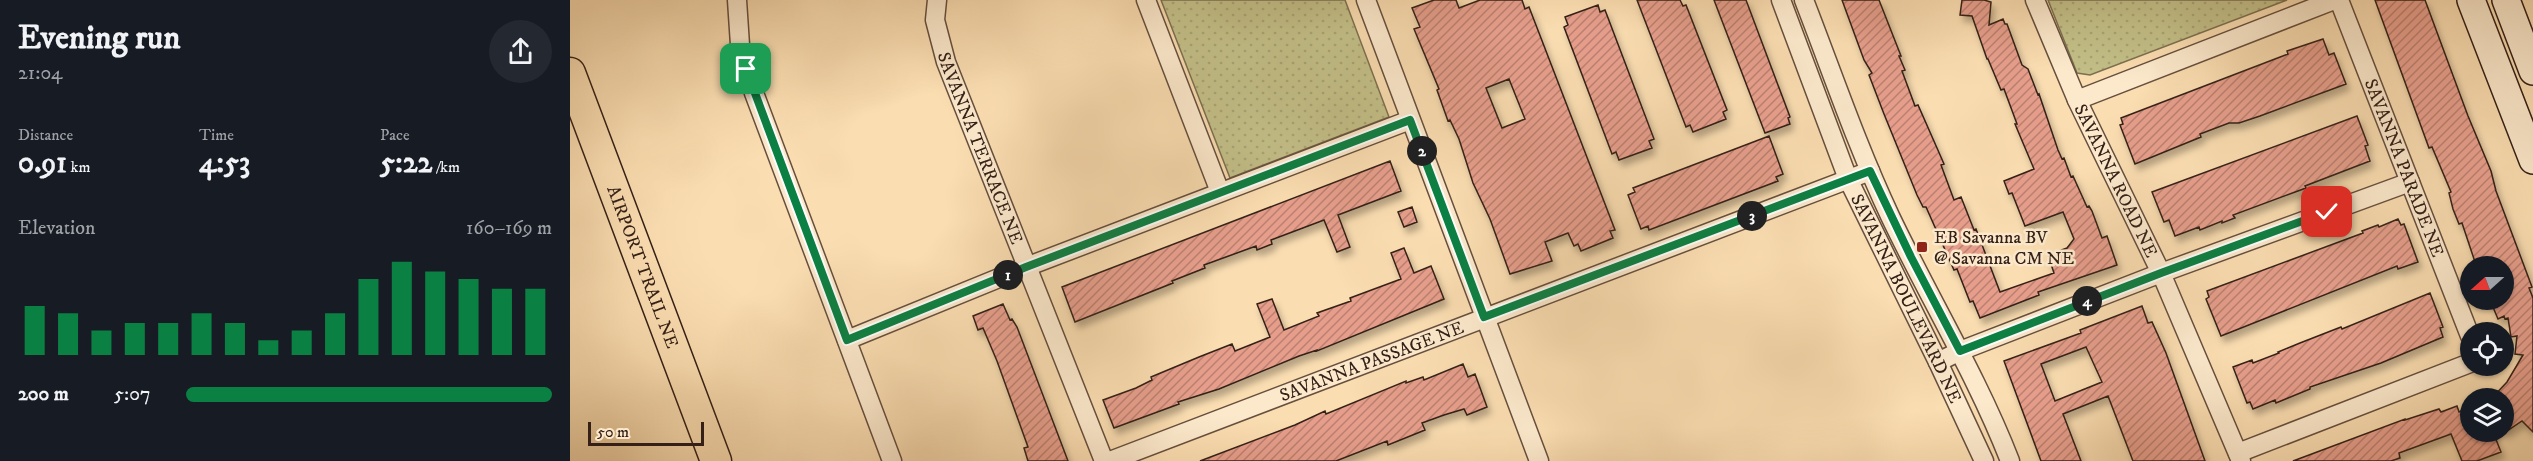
<!DOCTYPE html>
<html lang="en">
<head>
<meta charset="utf-8">
<style>
	body { margin:0; font-family:"IM FELL DW Pica",serif; background:#242831; color:#f1f3f6; height:100vh; display:flex; flex-direction:column; font-size:22px; white-space:nowrap }
	* { box-sizing:border-box; margin:0 }
	p { font-size:20px; color:#9ea1a6 }
	.icon { flex:none; width:33px; height:33px; fill:none; stroke:currentColor; stroke-width:2; stroke-linecap:round; stroke-linejoin:round }
	.map { position:relative; flex:1; overflow:hidden }
	.details { display:flex; flex-direction:column; background:#171b24; width:570px }
	.details>* { flex:none }
	.needle { width:39px; rotate:249deg }
	.fabs { position:absolute; left:1890px; top:256px; display:grid; gap:12px }
	.fabs a { display:grid; place-items:center; width:54px; height:54px; border-radius:50%; background:#171b24; box-shadow:0 2px 4px #0004; font-size:30px }
	.scale { position:absolute; left:18px; bottom:15px; width:116px; box-sizing:border-box; padding-left:6px; border:3px solid #342017; border-top:0; font-size:16px; line-height:21px; white-space:nowrap; color:#342017; -webkit-text-stroke:4px #fce9cc; paint-order:stroke }
	.pin { position:absolute; display:grid; place-items:center; width:51px; height:51px; color:#fff; margin:-26px; border-radius:12px; box-shadow:0 3px 9px #0006 }
	.km { position:absolute; width:30px; height:30px; margin:-15px; border-radius:50%; background:#222; color:#fff; font-size:16px; line-height:30px; text-align:center }
	.round { display:grid; place-items:center; flex:none; width:63px; height:63px; border-radius:32px; background:#242831 }
	.headline { display:flex; align-items:center; justify-content:space-between; height:102px; padding:0 18px }
	h1 { font-size:33px; font-weight:700; line-height:45px }
	.figures { display:grid; grid-template-columns:repeat(3,1fr); gap:9px; height:102px; padding:6px 18px }
	.figures div { display:grid; align-content:center }
	.figures b { font-size:30px; font-weight:700 }
	.figures small { font-size:16px; font-weight:400 }
	.figures p { font-size:16px }
	.chart { height:168px; padding:12px 18px }
	.chart p { display:flex; justify-content:space-between }
	.chart svg { width:100%; height:108px; margin-top:6px; stroke:#0b8043; stroke-width:6 }
	ul { padding:0 18px; list-style:none; font-size:20px }
	li { display:grid; grid-template-columns:96px 72px 1fr; align-items:center; height:45px }
	li i { height:15px; border-radius:8px; background:#0b8043 }
	main { display:flex; flex:1; min-height:0 }
	.map>svg:first-child { display:block }
	.park { fill:url(#park-dots); stroke:#7c7050; stroke-width:1.5 }
	.building { fill:url(#building-hatch); stroke:#342017; stroke-width:1.5; fill-rule:evenodd; filter:url(#shadow) }
	.lines { fill:none; stroke-linecap:round; stroke-linejoin:round }
	.street-casing { stroke:#664f3e; stroke-width:21 }
	.secondary-casing { stroke:#342017; stroke-width:30 }
	.primary-casing { stroke:#342017; stroke-width:33 }
	.street { stroke:#fce9cc; stroke-width:18 }
	.secondary { stroke:#fce9cc; stroke-width:27 }
	.primary { stroke:#faddb1; stroke-width:30 }
	.route-casing { stroke:#fff; stroke-width:12 }
	.route { stroke:#0b8043; stroke-width:8 }
	.poi-dot { fill:#8f2418; stroke:#fce9cc; stroke-width:2 }
	.labels { text-anchor:middle; stroke-width:5; stroke-linejoin:round; paint-order:stroke }
	.street-label { font-size:18px; fill:#342017; stroke:#fce9cc }
	.poi-label { font-size:18px; fill:#342017; stroke:#fce9cc; text-anchor:start }
</style>
</head>
<body>
<main>
<section class="details">
<div class="headline"><div><h1>Evening run</h1><p>21:04</p></div><a class="round"><svg class="icon" aria-label="share" viewBox="0 0 24 24"><path d="M12 15V3M7 8l5-5 5 5M5 13v7h14v-7"/></svg></a></div>
<div class="figures">
<div><p>Distance</p><b>0.91<small> km</small></b></div>
<div><p>Time</p><b>4:53</b></div>
<div><p>Pace</p><b>5:22<small> /km</small></b></div>
</div>
<div class="chart"><p><span>Elevation</span>160–169 m</p>
<svg viewBox="0 0 160 44" preserveAspectRatio="none"><path d="M5 44V24M15 44V27M25 44V34M35 44V31M45 44V31M55 44V27M65 44V31M75 44V38M85 44V34M95 44V27M105 44V13M115 44V6M125 44V10M135 44V13M145 44V17M155 44V17"/></svg>
</div>
<ul>
<li><b>200 m</b>5:07<i style="width:100%"></i></li>
</ul>
</section>
<div class="map">
<svg width="1963" height="461" viewBox="0 0 1963 461">
	<defs>
		<pattern id="park-dots" width="8" height="8" patternUnits="userSpaceOnUse" patternTransform="scale(1.5)"><rect width="8" height="8" fill="#c3bf88"/><path d="M2 2h.1M6 6h.1" fill="none" stroke="#a8a475" stroke-width="1.8" stroke-linecap="round"/></pattern>
		<pattern id="building-hatch" width="6" height="6" patternUnits="userSpaceOnUse" patternTransform="scale(1.5)"><rect width="6" height="6" fill="#e69e8b"/><path d="M-1 1l2-2M0 6l6-6M5 7l2-2" fill="none" stroke="#bb8071"/></pattern>
		<filter id="shadow"><feDropShadow dx="3.5" dy="6" stdDeviation="3" flood-color="#0004"/></filter>
	</defs>
	<rect width="100%" height="100%" fill="#faddb1"/>
	<filter id="stains"><feTurbulence type="fractalNoise" baseFrequency=".00333" numOctaves="4"/><feColorMatrix values="0 0 0 0 .2 0 0 0 0 .09 0 0 0 0 .02 0 0 0 .5 -.17"/></filter>
	<radialGradient id="worn" r=".72"><stop offset=".6" stop-color="#630" stop-opacity="0"/><stop offset="1" stop-color="#630" stop-opacity=".3"/></radialGradient>
	<path class="park" d="M 591,0 L 775,0 L 819,117 L 660,178 Z
		M 1478,0 L 1717,0 L 1520,75 L 1507,73 Z"/>
	<path class="building" d="M 864,0 L 886,0 L 889,8 L 910,0 L 952,0 L 955,9 L 959,7 L 1045,230 L 1040,231 L 1043,238 L 1011,251 L 1008,244 L 1004,246 L 998,233 L 975,242 L 982,261 L 940,274 L 920,219 L 903,183 L 889,139 L 880,120 L 878,121 L 867,90 L 869,89 L 844,29 L 850,27 L 842,8 ZM 939,79 L 955,119 L 932,128 L 916,88 Z
		M 1067,0 L 1110,0 L 1113,6 L 1116,5 L 1157,110 L 1153,112 L 1156,119 L 1123,132 L 1120,125 L 1116,127 Z
		M 1144,0 L 1176,0 L 1220,117 L 1218,118 L 1220,124 L 1195,133 Z
		M 1272,0 L 1309,0 L 1331,56 L 1329,56 L 1335,70 L 1332,71 L 1345,106 L 1348,105 L 1367,148 L 1374,164 L 1371,165 L 1384,200 L 1391,197 L 1404,230 L 1406,229 L 1430,292 L 1484,273 L 1478,255 L 1497,248 L 1504,239 L 1493,212 L 1455,226 L 1442,193 L 1439,194 L 1434,181 L 1464,169 L 1445,124 L 1447,124 L 1434,89 L 1431,90 L 1418,59 L 1417,59 L 1402,16 L 1390,15 L 1392,0 L 1414,0 L 1421,2 L 1419,25 L 1433,19 L 1435,24 L 1437,24 L 1452,65 L 1458,69 L 1468,95 L 1469,94 L 1488,150 L 1492,159 L 1494,158 L 1501,177 L 1503,176 L 1517,207 L 1519,206 L 1522,211 L 1532,238 L 1537,236 L 1547,265 L 1468,292 L 1469,295 L 1410,318 L 1403,301 L 1400,302 L 1387,269 L 1384,270 L 1356,207 L 1353,207 L 1347,195 L 1314,114 L 1299,75 L 1302,73 L 1294,60 Z
		M 1805,0 L 1855,0 L 1898,116 L 1921,171 L 1926,191 L 1962,287 L 1959,288 L 1963,298 L 1963,432 L 1952,421 L 1934,433 L 1934,399 L 1921,399 L 1937,382 L 1953,355 L 1945,354 L 1947,336 L 1941,337 L 1938,318 L 1935,319 L 1934,316 L 1928,319 L 1920,300 L 1934,300 L 1934,267 L 1914,267 L 1911,259 L 1905,262 L 1892,223 L 1889,224 L 1883,209 L 1879,193 L 1881,192 L 1862,147 L 1859,148 Z
		M 1028,5 L 1030,12 L 1035,10 L 1084,139 L 1079,141 L 1082,148 L 1049,160 L 1046,152 L 1042,154 L 994,27 L 998,25 L 995,17 Z
		M 1753,39 L 1759,55 L 1764,53 L 1776,84 L 1690,116 L 1669,123 L 1659,123 L 1630,134 L 1631,137 L 1565,164 L 1550,125 L 1553,124 L 1551,118 L 1718,54 L 1717,51 Z
		M 1787,116 L 1798,145 L 1795,146 L 1800,161 L 1735,186 L 1736,188 L 1663,215 L 1665,218 L 1652,223 L 1652,221 L 1630,230 L 1629,227 L 1605,236 L 1599,220 L 1594,222 L 1582,192 Z
		M 1199,136 L 1213,174 L 1206,177 L 1208,181 L 1079,230 L 1078,226 L 1071,229 L 1058,195 L 1065,192 L 1063,188 Z
		M 820,161 L 831,191 L 768,215 L 780,247 L 767,252 L 754,220 L 701,240 L 702,244 L 687,250 L 686,246 L 634,265 L 635,268 L 602,281 L 603,283 L 505,322 L 492,287 Z
		M 842,207 L 847,222 L 834,227 L 828,212 Z
		M 1828,219 L 1831,225 L 1834,224 L 1848,262 L 1828,269 L 1827,266 L 1651,336 L 1636,299 L 1639,297 L 1637,291 L 1793,233 L 1792,231 L 1808,225 L 1809,227 Z
		M 834,248 L 844,273 L 861,266 L 874,299 L 747,351 L 747,350 L 729,356 L 649,389 L 608,402 L 609,404 L 544,428 L 533,400 L 566,388 L 582,380 L 581,377 L 629,357 L 662,344 L 665,351 L 700,337 L 687,304 L 702,299 L 714,330 L 749,316 L 747,313 L 781,301 L 780,298 L 831,279 L 821,253 Z
		M 1860,293 L 1873,327 L 1870,328 L 1873,337 L 1811,363 L 1740,387 L 1740,389 L 1706,403 L 1705,400 L 1683,409 L 1680,402 L 1677,403 L 1663,367 L 1682,360 L 1683,363 L 1709,353 L 1708,352 L 1730,343 L 1771,327 L 1772,329 Z
		M 433,304 L 440,320 L 442,319 L 447,327 L 498,461 L 458,461 L 454,448 L 458,447 L 427,361 L 413,328 L 408,330 L 403,316 Z
		M 1572,306 L 1578,323 L 1582,322 L 1596,353 L 1635,461 L 1563,461 L 1538,396 L 1493,414 L 1511,461 L 1471,461 L 1434,361 L 1511,333 L 1510,330 ZM 1516,347 L 1532,382 L 1485,401 L 1471,364 Z
		M 893,364 L 898,377 L 905,374 L 917,407 L 897,415 L 894,409 L 874,415 L 852,423 L 855,430 L 818,445 L 817,441 L 766,461 L 630,461 L 725,425 L 755,411 L 756,414 L 836,381 L 836,383 L 853,377 L 854,380 Z
		M 1887,406 L 1889,412 L 1900,407 L 1900,432 L 1923,432 L 1931,452 L 1907,461 L 1892,461 L 1881,434 L 1829,453 L 1830,458 L 1821,461 L 1723,461 L 1835,419 L 1835,420 L 1869,409 L 1871,412 Z"/>
	<g class="lines">
		<g class="street-casing">
			<g id="street">
				<path d="M 167,0 L 170,45 L 184,93 L 322,461"/>
				<path id="s1" d="M 367,0 L 365,20 L 376,62 L 534,461"/>
				<path d="M 576,0 L 650,192"/>
				<path d="M 796,0 L 969,461"/>
				<path id="s2" d="M 1211,0 L 1278,179 L 1368,362 L 1414,461"/>
				<path d="M 1234,0 C 1262,72 1287,146 1320,216 C 1359,298 1407,376 1440,461"/>
				<path id="s3" d="M 1465,0 L 1507,100 L 1591,273 L 1671,461"/>
				<path id="s4" d="M 1769,0 L 1900,336"/>
				<path d="M 1507,100 L 1764,0"/>
				<path d="M 277,340 L 456,267 L 840,120"/>
				<path d="M 1368,362 L 1390,351 L 1591,273 L 1840,182"/>
				<path d="M 1668,453 L 1900,363"/>
				<path id="s5" d="M 540,461 L 1300,171"/>
			</g>
		</g>
		<g class="secondary-casing">
			<path id="secondary" d="M 1901,0 L 1963,160
				M 1936,0 L 1963,71"/>
		</g>
		<g class="primary-casing">
			<g id="primary">
				<path id="s6" d="M 0,73 L 146,461"/>
			</g>
		</g>
		<use href="#street" class="street"/>
		<use href="#secondary" class="secondary"/>
		<use href="#primary" class="primary"/>
	</g>
	<g class="lines">
		<g class="route-casing">
			<path id="route" d="M 176,69 L 277,340 L 456,267 L 840,120 L 914,317 L 1300,171 L 1341,257 L 1390,351 L 1591,273 L 1757,212"/>
		</g>
		<use href="#route" class="route"/>
	</g>
	<rect class="poi-dot" x="1346" y="241" width="12" height="12" rx="3"/>
	<g class="labels">
		<g class="street-label">
			<text dy="6" stroke="none"><textPath href="#s1" startOffset="156">SAVANNA TERRACE NE</textPath></text>
			<text dy="6" stroke="none"><textPath href="#s4" startOffset="180">SAVANNA PARADE NE</textPath></text>
			<text dy="6" stroke="none"><textPath href="#s3" startOffset="198">SAVANNA ROAD NE</textPath></text>
			<text dy="6" stroke="none"><textPath href="#s6" startOffset="207">AIRPORT TRAIL NE</textPath></text>
			<text dy="6" stroke="none"><textPath href="#s2" startOffset="324">SAVANNA BOULEVARD NE</textPath></text>
			<text dy="6" stroke="none"><textPath href="#s5" startOffset="280">SAVANNA PASSAGE NE</textPath></text>
		</g>
		<g class="poi-label">
			<text x="1364" y="243">EB Savanna BV<tspan x="1364" dy="21">@ Savanna CM NE</tspan></text>
		</g>
	</g>
	<rect width="100%" height="100%" filter="url(#stains)"/>
	<rect width="100%" height="100%" fill="url(#worn)"/>
</svg>
<div class="fabs">
<a><svg class="needle" viewBox="-14 -14 28 28"><path d="M0-13l5 13h-10z" fill="#e53935"/><path d="M0 13l5-13h-10z" fill="#9ea1a6"/></svg></a>
<a><svg class="icon" aria-label="locate" viewBox="0 0 24 24"><circle cx="12" cy="12" r="6"/><path d="M12 2v4M12 18v4M2 12h4M18 12h4"/></svg></a>
<a><svg class="icon" aria-label="layers" viewBox="0 0 24 24"><path d="M12 4l9 5-9 5-9-5zM3 14l9 5 9-5"/></svg></a>
</div>
<div class="scale">50 m</div>
<div class="pin" style="left:176px;top:69px;background:#1e9e55"><svg class="icon" aria-label="arrive" viewBox="0 0 24 24"><path d="M6 21V4h12l-3 4 3 4H6"/></svg></div>
<div class="pin" style="left:1757px;top:212px;background:#d93025"><svg class="icon" aria-label="check" viewBox="0 0 24 24"><path d="M5 12l5 5 9-10"/></svg></div>
<b class="km" style="left:438px;top:275px">1</b>
<b class="km" style="left:852px;top:151px">2</b>
<b class="km" style="left:1182px;top:216px">3</b>
<b class="km" style="left:1517px;top:301px">4</b>
</div>
</main>
</body>
</html>
